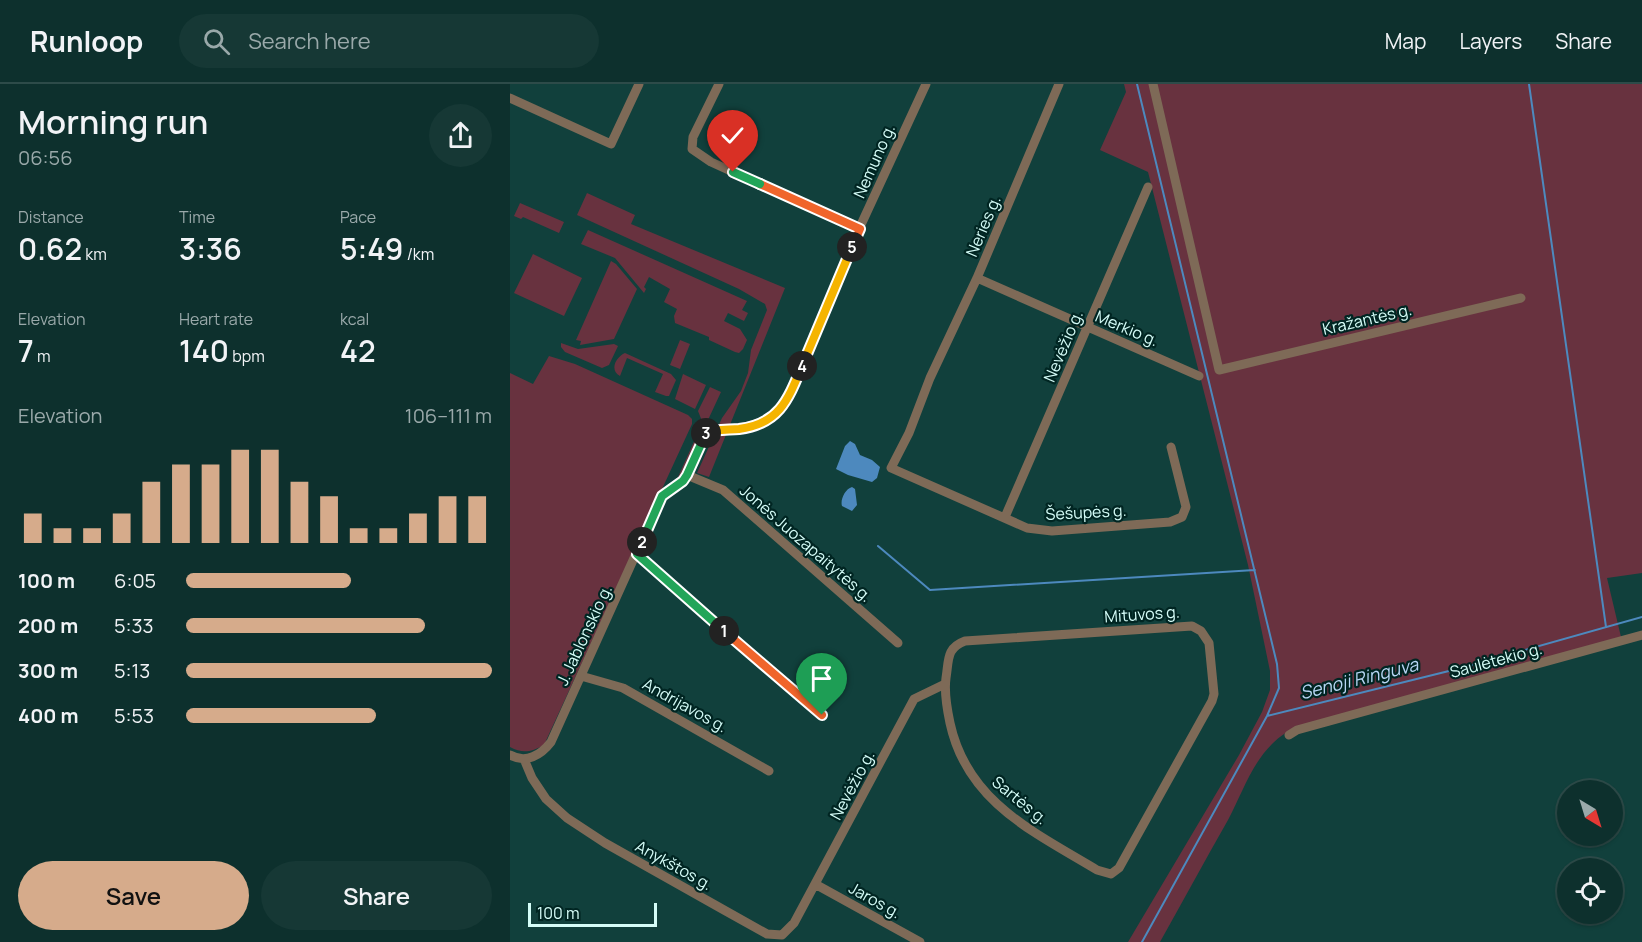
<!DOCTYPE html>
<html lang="en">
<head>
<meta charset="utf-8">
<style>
	body { margin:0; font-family:Manrope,sans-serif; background:#163835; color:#f1f3f6; height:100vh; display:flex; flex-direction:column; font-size:22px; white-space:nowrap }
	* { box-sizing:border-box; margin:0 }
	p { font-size:20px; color:#9aa9aa }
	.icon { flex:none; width:33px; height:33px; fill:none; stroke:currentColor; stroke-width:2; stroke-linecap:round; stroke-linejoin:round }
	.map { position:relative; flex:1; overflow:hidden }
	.panel { display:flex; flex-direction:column; background:#0d302d; width:510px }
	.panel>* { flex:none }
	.needle { width:39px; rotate:142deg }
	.fabs { position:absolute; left:1047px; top:696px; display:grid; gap:12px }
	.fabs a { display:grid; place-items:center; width:66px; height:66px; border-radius:50%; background:#0d302d; box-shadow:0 2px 4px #0004,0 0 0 2px #2d4b49; font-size:30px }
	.scale { position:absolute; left:18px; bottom:15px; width:129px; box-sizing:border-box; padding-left:6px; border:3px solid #d5fdf8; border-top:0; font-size:16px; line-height:21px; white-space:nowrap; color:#d5fdf8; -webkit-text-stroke:4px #002522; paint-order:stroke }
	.pin { position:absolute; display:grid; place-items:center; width:51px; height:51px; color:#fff; margin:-62px -26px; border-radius:50% 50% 50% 0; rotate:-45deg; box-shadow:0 0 6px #0007 }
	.pin .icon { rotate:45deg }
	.km { position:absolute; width:30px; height:30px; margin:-15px; border-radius:50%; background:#222; color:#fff; font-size:16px; line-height:30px; text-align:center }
	.round { display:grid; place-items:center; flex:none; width:63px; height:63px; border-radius:32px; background:#163835 }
	.head { display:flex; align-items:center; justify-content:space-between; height:102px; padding:0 18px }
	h1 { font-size:33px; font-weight:600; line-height:45px }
	.stats { display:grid; grid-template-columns:repeat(3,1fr); gap:9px; height:102px; padding:6px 18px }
	.stats div { display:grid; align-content:center }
	.stats b { font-size:30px; font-weight:600 }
	.stats small { font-size:16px; font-weight:400 }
	.stats p { font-size:16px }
	.chart { height:168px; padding:12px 18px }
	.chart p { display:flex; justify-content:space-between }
	.chart svg { width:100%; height:108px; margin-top:6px; stroke:#d6ab8b; stroke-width:6 }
	.button { display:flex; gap:12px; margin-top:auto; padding:12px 18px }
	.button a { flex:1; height:69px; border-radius:36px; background:#d6ab8b; color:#111; font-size:24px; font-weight:600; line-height:69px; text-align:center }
	.button a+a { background:#163835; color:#f1f3f6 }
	ul { padding:0 18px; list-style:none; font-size:20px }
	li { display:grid; grid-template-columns:96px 72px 1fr; align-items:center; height:45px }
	li i { height:15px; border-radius:8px; background:#d6ab8b }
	header { display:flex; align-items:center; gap:36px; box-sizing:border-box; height:84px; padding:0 30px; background:#0d302d; border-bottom:2px solid #2d4b49 }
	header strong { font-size:28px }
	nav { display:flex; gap:33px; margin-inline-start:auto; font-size:21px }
	.search { width:420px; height:54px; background:#163835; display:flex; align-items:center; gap:15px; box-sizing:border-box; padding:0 21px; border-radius:33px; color:#9aa9aa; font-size:22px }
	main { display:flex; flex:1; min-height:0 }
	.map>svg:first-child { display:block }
	.green { fill:#68323f }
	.water { fill:#4d89be }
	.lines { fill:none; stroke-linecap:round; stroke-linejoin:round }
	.stream { stroke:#4d89be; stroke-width:2 }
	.street { stroke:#7e6a57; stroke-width:9 }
	.split-1-casing { stroke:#fff; stroke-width:12 }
	.split-2-casing { stroke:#fff; stroke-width:12 }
	.split-3-casing { stroke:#fff; stroke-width:12 }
	.split-4-casing { stroke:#fff; stroke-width:12 }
	.split-5-casing { stroke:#fff; stroke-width:12 }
	.split-6-casing { stroke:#fff; stroke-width:12 }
	.split-7-casing { stroke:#fff; stroke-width:12 }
	.split-1 { stroke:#f0652b; stroke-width:8 }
	.split-2 { stroke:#22a559; stroke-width:8 }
	.split-3 { stroke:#22a559; stroke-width:8 }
	.split-4 { stroke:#f5b400; stroke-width:8 }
	.split-5 { stroke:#f5b400; stroke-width:8 }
	.split-6 { stroke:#f0652b; stroke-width:8 }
	.split-7 { stroke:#22a559; stroke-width:8 }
	.labels { text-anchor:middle; stroke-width:4.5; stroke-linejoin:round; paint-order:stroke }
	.street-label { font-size:16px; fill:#d5fdf8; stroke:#002522 }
	.water-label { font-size:18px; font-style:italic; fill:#b7d6f4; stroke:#002522 }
</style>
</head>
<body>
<header>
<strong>Runloop</strong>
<div class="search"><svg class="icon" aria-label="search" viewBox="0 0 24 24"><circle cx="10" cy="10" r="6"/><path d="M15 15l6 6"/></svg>Search here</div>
<nav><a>Map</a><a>Layers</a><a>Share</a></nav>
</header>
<main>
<section class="panel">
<div class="head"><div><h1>Morning run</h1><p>06:56</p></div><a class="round"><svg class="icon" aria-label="share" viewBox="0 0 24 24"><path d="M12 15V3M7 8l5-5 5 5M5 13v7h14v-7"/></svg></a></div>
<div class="stats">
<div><p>Distance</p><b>0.62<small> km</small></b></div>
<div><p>Time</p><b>3:36</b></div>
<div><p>Pace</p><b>5:49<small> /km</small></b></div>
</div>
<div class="stats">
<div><p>Elevation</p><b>7<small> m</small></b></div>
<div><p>Heart rate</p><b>140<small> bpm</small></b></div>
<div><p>kcal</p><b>42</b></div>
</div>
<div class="chart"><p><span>Elevation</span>106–111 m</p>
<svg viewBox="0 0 160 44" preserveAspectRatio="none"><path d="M5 44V32M15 44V38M25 44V38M35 44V32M45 44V19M55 44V12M65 44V12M75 44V6M85 44V6M95 44V19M105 44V25M115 44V38M125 44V38M135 44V32M145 44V25M155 44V25"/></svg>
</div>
<ul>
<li><b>100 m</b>6:05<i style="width:54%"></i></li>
<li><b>200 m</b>5:33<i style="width:78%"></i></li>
<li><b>300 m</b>5:13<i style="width:100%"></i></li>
<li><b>400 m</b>5:53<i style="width:62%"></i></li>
</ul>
<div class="button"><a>Save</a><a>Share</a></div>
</section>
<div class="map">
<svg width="1132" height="858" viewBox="0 0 1132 858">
	<rect width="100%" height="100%" fill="#11403c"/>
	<path class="green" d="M 614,0 L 1132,0 L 1132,489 L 1097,494 L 1111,553 L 777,648 C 745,668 735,704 718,736 C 695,776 673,817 650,858 L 618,858 L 729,671 L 752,628 L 760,606 L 760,587 L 738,481 L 638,88 L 590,66 L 616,8 Z
		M 77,109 L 125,131 L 121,140 L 275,204 L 199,393 L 187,389 L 212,334 L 231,307 L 238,289 L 241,266 L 257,226 L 255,220 L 229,205 L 67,131 Z
		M 10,119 L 54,138 L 49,149 L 13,133 L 11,135 L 4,132 Z
		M 78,146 L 237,217 L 232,226 L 238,229 L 234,237 L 218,229 L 214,237 L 230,245 L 237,256 L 233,265 L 229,269 L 225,268 L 199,256 L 199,253 L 165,239 L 164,232 L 167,225 L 154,218 L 160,205 L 139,193 L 134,203 L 136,205 L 134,209 L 105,174 L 71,160 Z
		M 23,170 L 72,194 L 54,232 L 4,209 Z
		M 101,177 L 106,180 L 127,205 L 104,255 L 70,261 L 71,257 L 66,256 Z
		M 170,256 L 180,260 L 170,285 L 160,281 Z
		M 51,259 L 68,265 L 104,260 L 108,262 L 99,281 L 92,284 L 55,268 L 51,263 Z
		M 115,269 L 161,290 L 166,296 L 159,312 L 156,312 L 145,308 L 153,290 L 117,274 L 110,292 C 99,286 106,273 115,269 Z
		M 39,272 L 65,280 L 178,331 L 182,335 L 182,340 L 34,661 C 21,668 13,670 0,663 L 0,289 L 23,300 Z
		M 173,290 L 196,301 L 185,325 L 165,315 Z
		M 200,303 L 211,308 L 171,394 L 168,393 L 191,342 L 192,337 L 188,327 Z"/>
	<path class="water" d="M 340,357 L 345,360 L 350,371 L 362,376 L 370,383 L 367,394 L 362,398 L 338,391 L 326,385 L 335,362 Z
		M 342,403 L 345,405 L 347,421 L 342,427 L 332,422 C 330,416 335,405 342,403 Z"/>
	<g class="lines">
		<path class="stream" d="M 627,0 L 767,580 L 769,604 L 757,632 L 632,858
			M 1019,0 L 1096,543
			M 368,462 L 420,506 L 745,486
			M 955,583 L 1132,533
			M 757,632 L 947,585"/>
		<path class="street" d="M 209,0 L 183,53 L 182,65 L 201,78 L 349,145
			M 549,0 L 467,194 L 420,294 L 399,349 L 381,384 L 517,444 L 542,447 L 660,438 L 672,433 L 676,423 L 661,363
			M 643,0 L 709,286 L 1011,214
			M 0,14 L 101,60 L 129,0
			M 467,194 L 689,292
			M 177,391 L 213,406 L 388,559
			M 495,433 L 638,103
			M 127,470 L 312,631
			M 682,542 L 691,547 L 699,559 L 704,610 L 702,617 L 609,784 L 601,790 L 587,786 C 524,748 457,718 440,639 C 437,625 434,608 436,594 C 439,576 436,564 455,557 Z
			M 71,592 L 113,604 L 259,687
			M 779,651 L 787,646 L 1132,551
			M 0,671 C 16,680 31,671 41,658 L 152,412 L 173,397 L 177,391 L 197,348 C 231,344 256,345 278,315 L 349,145 L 416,0
			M 14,675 L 22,694 L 36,715 L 57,734 L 95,759 L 214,826 L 257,850 L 272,851 L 284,839 L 404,615 L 435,600
			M 305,800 L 410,858"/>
	</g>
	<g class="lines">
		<g class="split-1-casing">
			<path id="split-1" d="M 214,547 L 312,631"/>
		</g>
		<g class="split-2-casing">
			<path id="split-2" d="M 132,458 L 127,470 L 214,547"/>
		</g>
		<g class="split-3-casing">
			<path id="split-3" d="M 132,458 L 152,412 L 173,397 L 177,391 L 196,349"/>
		</g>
		<g class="split-4-casing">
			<path id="split-4" d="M 196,349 C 205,345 218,346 229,345 C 269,340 278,316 292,282"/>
		</g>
		<g class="split-5-casing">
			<path id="split-5" d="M 292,282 L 342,163"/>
		</g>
		<g class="split-6-casing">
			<path id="split-6" d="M 250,100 L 350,145 L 342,163"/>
		</g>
		<g class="split-7-casing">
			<path id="split-7" d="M 223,88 L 250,100"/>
		</g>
		<use href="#split-1" class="split-1"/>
		<use href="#split-2" class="split-2"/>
		<use href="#split-3" class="split-3"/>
		<use href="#split-4" class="split-4"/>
		<use href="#split-5" class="split-5"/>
		<use href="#split-6" class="split-6"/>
		<use href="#split-7" class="split-7"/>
	</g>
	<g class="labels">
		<g class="street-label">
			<text transform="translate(364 77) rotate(-66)" y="6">Nemuno g.</text>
			<text transform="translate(473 142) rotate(-67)" y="6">Neries g.</text>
			<text transform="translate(857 235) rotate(-13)" y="6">Kražantės g.</text>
			<text transform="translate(617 244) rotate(23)" y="6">Merkio g.</text>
			<text transform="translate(553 262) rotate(-67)" y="6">Nevėžio g.</text>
			<text transform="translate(576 428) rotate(-3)" y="6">Šešupės g.</text>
			<text transform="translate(296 459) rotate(41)" y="6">Jonės Juozapaitytės g.</text>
			<text transform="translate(632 530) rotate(-4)" y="6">Mituvos g.</text>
			<text transform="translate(74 551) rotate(-65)" y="6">J. Jablonskio g.</text>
			<text transform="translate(986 576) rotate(-15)" y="6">Saulėtekio g.</text>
			<text transform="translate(175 621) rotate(29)" y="6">Andrijavos g.</text>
			<text transform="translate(342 701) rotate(-62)" y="6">Nevėžio g.</text>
			<text transform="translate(510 716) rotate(39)" y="6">Sartės g.</text>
			<text transform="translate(164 781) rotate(29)" y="6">Anykštos g.</text>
			<text transform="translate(365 816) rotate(29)" y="6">Jaros g.</text>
		</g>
		<g class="water-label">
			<text transform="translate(849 595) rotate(-14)" y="6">Senoji Ringuva</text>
		</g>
	</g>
</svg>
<div class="fabs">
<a><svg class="needle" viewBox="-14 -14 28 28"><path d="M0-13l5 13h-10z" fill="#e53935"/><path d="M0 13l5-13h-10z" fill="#9aa9aa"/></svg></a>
<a><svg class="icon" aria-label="locate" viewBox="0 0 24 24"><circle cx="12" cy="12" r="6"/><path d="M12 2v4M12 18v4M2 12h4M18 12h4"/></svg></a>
</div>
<div class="scale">100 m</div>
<div class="pin" style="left:312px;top:631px;background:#1e9e55"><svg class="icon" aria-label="arrive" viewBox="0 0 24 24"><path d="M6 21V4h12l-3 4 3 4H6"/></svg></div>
<div class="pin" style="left:223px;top:88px;background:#d93025"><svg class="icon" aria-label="check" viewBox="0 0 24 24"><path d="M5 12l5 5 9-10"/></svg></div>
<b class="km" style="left:214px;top:547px">1</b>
<b class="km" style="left:132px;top:458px">2</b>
<b class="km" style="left:196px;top:349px">3</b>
<b class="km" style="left:292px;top:282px">4</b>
<b class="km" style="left:342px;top:163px">5</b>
</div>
</main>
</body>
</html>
